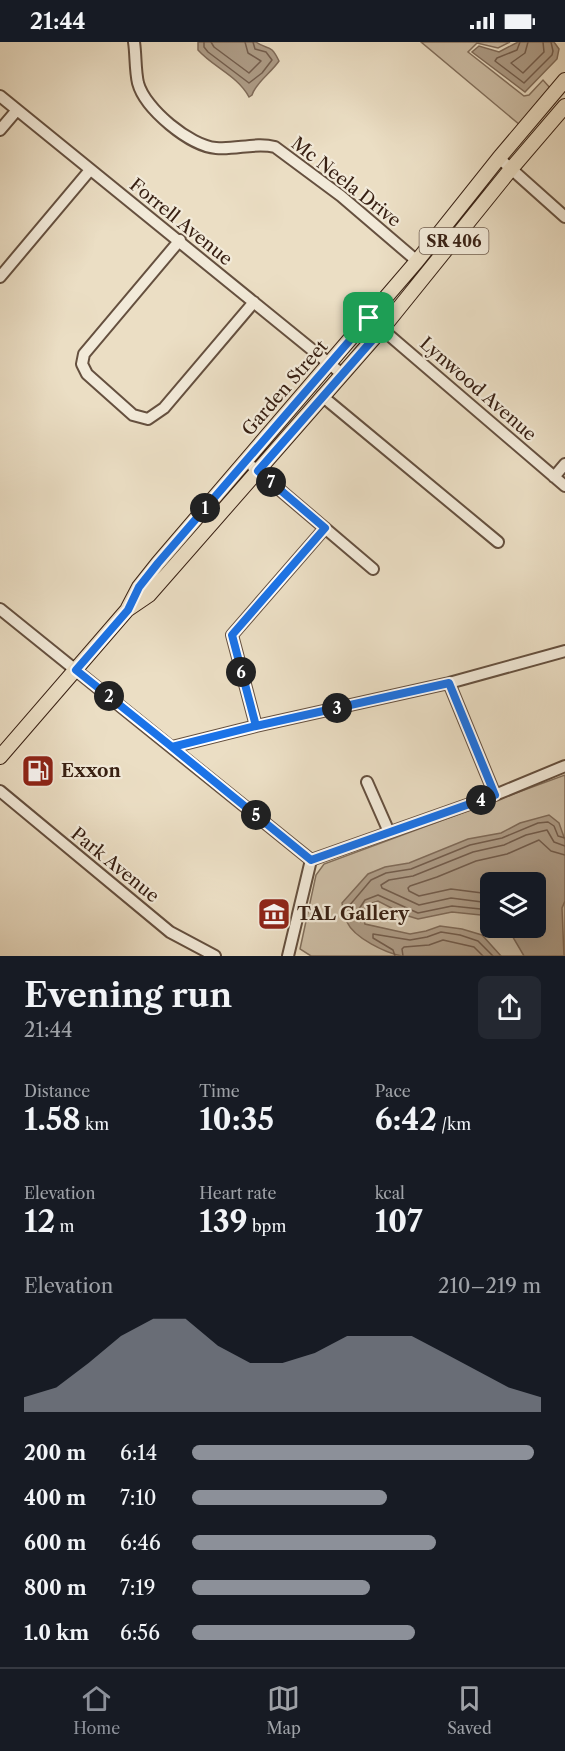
<!DOCTYPE html>
<html lang="en">
<head>
<meta charset="utf-8">
<style>
	body { margin:0; font-family:"Libre Caslon Text",serif; background:#242831; color:#f1f3f6; height:100vh; display:flex; flex-direction:column; font-size:22px; white-space:nowrap }
	* { box-sizing:border-box; margin:0 }
	p { font-size:20px; color:#9ea1a6 }
	.icon { flex:none; width:33px; height:33px; fill:none; stroke:currentColor; stroke-width:2; stroke-linecap:round; stroke-linejoin:round }
	.map { position:relative; height:914px; overflow:hidden }
	.panel { display:flex; flex-direction:column; background:#171b24; flex:1 }
	.panel>* { flex:none }
	.buttons { position:absolute; left:480px; top:830px; display:grid; gap:12px }
	.buttons a { display:grid; place-items:center; width:66px; height:66px; border-radius:9px; background:#171b24; box-shadow:0 6px 24px #0002; font-size:30px }
	.pin { position:absolute; display:grid; place-items:center; width:51px; height:51px; color:#fff; margin:-26px; border-radius:12px; box-shadow:0 3px 9px #0006 }
	.km { position:absolute; width:30px; height:30px; margin:-15px; border-radius:50%; background:#222; color:#fff; font-size:16px; line-height:30px; text-align:center }
	.round { display:grid; place-items:center; flex:none; width:63px; height:63px; border-radius:9px; background:#242831 }
	.head { display:flex; align-items:center; justify-content:space-between; height:102px; padding:0 24px }
	h1 { font-size:33px; font-weight:700; line-height:45px }
	.stats { display:grid; grid-template-columns:repeat(3,1fr); gap:9px; height:102px; padding:6px 24px }
	.stats div { display:grid; align-content:center }
	.stats b { font-size:30px; font-weight:700 }
	.stats small { font-size:16px; font-weight:400 }
	.stats p { font-size:16px }
	.chart { height:168px; padding:12px 24px }
	.chart p { display:flex; justify-content:space-between }
	.chart svg { width:100%; height:108px; margin-top:6px; fill:#8c9099; opacity:.7 }
	ul { padding:0 24px; list-style:none; font-size:20px }
	li { display:grid; grid-template-columns:96px 72px 1fr; align-items:center; height:45px }
	li i { height:15px; border-radius:8px; background:#8c9099 }
	.status { display:flex; justify-content:space-between; align-items:center; height:42px; padding:0 30px; background:#171b24; direction:ltr }
	.status svg { height:16px; fill:currentColor }
	.menu { display:flex; justify-content:space-around; align-items:center; height:84px; border-top:2px solid #363941; background:#171b24; font-size:16px; color:#9ea1a6 }
	.menu a { display:grid; justify-items:center; gap:3px }
	.menu .current { color:#8c9099 }
	.map>svg:first-child { display:block }
	.green { fill:#cdbea6; stroke:#826f5c; stroke-width:1.5; fill-rule:evenodd }
	.water { fill:#ae9d88; stroke:#7f6b59; stroke-width:1.5 }
	.lines { fill:none; stroke-linecap:round; stroke-linejoin:round }
	.shore { stroke:#735e4e; stroke-width:1.5 }
	.minor-casing { stroke:#65503f; stroke-width:14 }
	.major-casing { stroke:#382013; stroke-width:16 }
	.minor { stroke:#f2ead9; stroke-width:10 }
	.major { stroke:#ebdec4; stroke-width:14 }
	.route-casing { stroke:#fff; stroke-width:12 }
	.route { stroke:#1a73e8; stroke-width:8 }
	.labels { text-anchor:middle; stroke-width:4.5; stroke-linejoin:round; paint-order:stroke }
	.shield { fill:#f2ead9; stroke:#705d4e; stroke-width:1.5 }
	.shield-label { font-size:16px; font-weight:bold; fill:#382013 }
	.street-label { font-size:18px; fill:#382013; stroke:#f2ead9 }
	.poi-label { font-size:18px; font-weight:bold; fill:#382013; stroke:#f2ead9; text-anchor:start }
</style>
</head>
<body>
<div class="status"><b>21:44</b><svg viewBox="0 0 49 12"><path d="M0 12V9h3v3zM5 12V6h3v6zM10 12V3h3v9zM15 12V0h3v12zM26 1h20v11H26zM47 4h2v5h-2z"/></svg></div>
<div class="map">
<svg width="565" height="914" viewBox="0 0 565 914">
	<rect width="100%" height="100%" fill="#ebdec4"/>
	<filter id="stains"><feTurbulence type="fractalNoise" baseFrequency=".00333" numOctaves="4"/><feColorMatrix values="0 0 0 0 .2 0 0 0 0 .09 0 0 0 0 .02 0 0 0 .5 -.17"/></filter>
	<radialGradient id="worn" r=".72"><stop offset=".6" stop-color="#630" stop-opacity="0"/><stop offset="1" stop-color="#630" stop-opacity=".3"/></radialGradient>
	<path class="green" d="M 421,0 L 510,0 L 498,6 L 477,1 L 468,10 L 524,54 L 529,53 L 543,38 L 551,47 L 520,83 Z
		M 565,733 L 565,914 L 311,914 L 300,907 L 316,833 L 324,822 ZM 490,840 L 536,840 L 536,885 L 490,885 Z"/>
	<path class="water" d="M 198,0 L 256,0 C 268,9 270,0 279,19 C 271,31 256,40 252,53 L 249,55 C 238,34 213,25 198,8 Z
		M 518,0 L 554,0 L 559,7 L 557,17 L 525,50 L 472,10 L 479,4 L 499,10 Z
		M 549,773 L 559,781 L 565,798 L 565,859 L 562,866 L 564,914 L 524,914 L 507,885 L 536,885 L 536,840 L 490,840 L 490,874 L 452,870 L 418,877 L 405,873 L 378,859 L 369,862 L 362,872 L 365,882 L 410,892 L 426,889 L 440,884 L 462,887 L 482,893 L 501,914 L 402,914 C 386,911 354,896 347,880 C 344,874 343,867 342,861 L 368,832 L 385,825 L 409,821 L 468,797 L 501,791 L 520,781 Z"/>
	<g class="lines">
		<path class="shore" d="M 204,0 L 204,5 L 208,10 L 249,41 L 262,31 L 272,18 L 266,10 L 255,7 L 253,0
			M 211,0 L 214,5 L 249,31 L 261,19 L 248,11 L 245,0
			M 520,0 L 517,8 L 497,16 L 495,19 L 524,41 L 552,13 L 553,9 L 551,0
			M 528,0 L 525,11 L 511,21 L 523,31 L 544,10 L 543,0
			M 490,852 L 451,847 L 419,854 L 409,849 L 408,846 L 410,844 L 437,835 L 476,819 L 507,812 L 539,798 L 551,809 L 565,813
			M 490,861 L 451,856 L 419,863 L 382,846 L 381,843 L 389,838 L 413,834 L 473,810 L 504,803 L 526,793 L 547,788 L 554,800 L 565,804
			M 490,868 L 452,864 L 418,871 L 378,853 L 365,858 L 355,873 L 351,871 L 349,864 L 371,838 L 386,831 L 411,827 L 470,803 L 502,796 L 538,781 L 548,780 L 554,784 L 558,794 L 565,796
			M 395,914 L 393,908 L 373,896 L 373,892 L 410,898 L 427,895 L 441,890 L 460,893 L 478,899 L 493,914
			M 403,914 L 402,907 L 404,905 L 429,903 L 443,898 L 474,905 L 483,914"/>
		<g class="minor-casing">
			<path id="minor" d="M 134,0 C 136,13 135,28 138,41 C 145,67 190,104 216,106 C 236,108 255,100 275,105 L 341,154 L 417,219
				M 0,54 L 342,332
				M 0,88 L 17,68
				M 499,116 L 565,175
				M 180,198 L 84,312 L 82,322 L 87,332 L 133,373 L 148,377 L 164,366 L 254,260
				M 0,235 L 90,128
				M 369,276 L 565,444
				M 322,354 L 498,500
				M 253,425 L 373,527
				M 554,435 L 565,422
				M 0,567 L 311,818
				M 449,641 L 495,753
				M 256,684 L 232,593 L 325,486
				M 172,705 L 256,684 L 449,641 L 565,609
				M 367,740 L 389,790
				M 0,749 L 170,890 L 215,914
				M 311,818 L 495,753 L 565,724
				M 288,914 L 311,818"/>
		</g>
		<g class="major-casing">
			<path id="major" d="M 128,566 L 139,545 L 158,521 L 417,219 L 499,116 L 565,38
				M 0,715 L 127,568 L 149,553 L 382,287 L 511,127 L 565,64"/>
		</g>
		<use href="#minor" class="minor"/>
		<use href="#major" class="major"/>
	</g>
	<g class="lines">
		<g class="route-casing">
			<path id="route" d="M 369,276 L 158,521 L 139,545 L 128,568 L 76,628 L 172,705 L 256,684 L 449,641 L 495,753 L 311,818 L 172,705 L 256,684 L 232,593 L 325,486 L 258,429 L 382,287 L 369,276"/>
		</g>
		<use href="#route" class="route"/>
	</g>
	<defs>
		<g id="fuel-square" transform="scale(1.725)"><rect x="-9" y="-9" width="18" height="18" rx="4" fill="#8f2418" stroke="#f2ead9"/><path d="M-5.5-6h7V0h2V4h1.3V-2.5L3-4.5l.8-.8L6-3V5H2.5V1h-1V6h-7ZM-4.2-4.7v3.2H.2V-4.7Z" fill="#fff"/></g>
		<g id="museum-square" transform="scale(1.725)"><rect x="-9" y="-9" width="18" height="18" rx="4" fill="#8f2418" stroke="#f2ead9"/><path d="M0-6L6-3V-2H-6V-3ZM-5-1h2V3h-2ZM-1-1h2V3h-2ZM3-1h2V3H3ZM-6 4H6V6H-6Z" fill="#fff"/></g>
	</defs>
	<g fill-rule="evenodd">
		<use href="#fuel-square" x="38" y="729"/>
		<use href="#museum-square" x="274" y="872"/>
	</g>
	<g class="labels">
		<rect class="shield" x="419.5" y="186" width="69" height="26" rx="4.5"/>
		<g class="shield-label">
			<text x="454" y="205">SR 406</text>
		</g>
		<g class="street-label">
			<text transform="translate(346 140) rotate(38)" y="6">Mc Neela Drive</text>
			<text transform="translate(181 180) rotate(39)" y="6">Forrell Avenue</text>
			<text transform="translate(285 346) rotate(-49)" y="6">Garden Street</text>
			<text transform="translate(478 347) rotate(41)" y="6">Lynwood Avenue</text>
			<text transform="translate(115 823) rotate(39)" y="6">Park Avenue</text>
		</g>
		<g class="poi-label">
			<text x="61" y="735">Exxon</text>
			<text x="297" y="878">TAL Gallery</text>
		</g>
	</g>
	<rect width="100%" height="100%" filter="url(#stains)"/>
	<rect width="100%" height="100%" fill="url(#worn)"/>
</svg>
<div class="buttons">
<a><svg class="icon" aria-label="layers" viewBox="0 0 24 24"><path d="M12 4l9 5-9 5-9-5zM3 14l9 5 9-5"/></svg></a>
</div>
<div class="pin" style="left:369px;top:276px;background:#1e9e55"><svg class="icon" aria-label="arrive" viewBox="0 0 24 24"><path d="M6 21V4h12l-3 4 3 4H6"/></svg></div>
<b class="km" style="left:205px;top:466px">1</b>
<b class="km" style="left:109px;top:654px">2</b>
<b class="km" style="left:337px;top:666px">3</b>
<b class="km" style="left:481px;top:758px">4</b>
<b class="km" style="left:256px;top:773px">5</b>
<b class="km" style="left:241px;top:630px">6</b>
<b class="km" style="left:271px;top:440px">7</b>
</div>
<section class="panel">
<div class="head"><div><h1>Evening run</h1><p>21:44</p></div><a class="round"><svg class="icon" aria-label="share" viewBox="0 0 24 24"><path d="M12 15V3M7 8l5-5 5 5M5 13v7h14v-7"/></svg></a></div>
<div class="stats">
<div><p>Distance</p><b>1.58<small> km</small></b></div>
<div><p>Time</p><b>10:35</b></div>
<div><p>Pace</p><b>6:42<small> /km</small></b></div>
</div>
<div class="stats">
<div><p>Elevation</p><b>12<small> m</small></b></div>
<div><p>Heart rate</p><b>139<small> bpm</small></b></div>
<div><p>kcal</p><b>107</b></div>
</div>
<div class="chart"><p><span>Elevation</span>210–219 m</p>
<svg viewBox="0 0 160 44" preserveAspectRatio="none"><path d="M0 44V38L10 34L20 24L30 13L40 6L50 6L60 17L70 24L80 24L90 20L100 13L110 13L120 13L130 20L140 27L150 34L160 38V44z"/></svg>
</div>
<ul>
<li><b>200 m</b>6:14<i style="width:98%"></i></li>
<li><b>400 m</b>7:10<i style="width:56%"></i></li>
<li><b>600 m</b>6:46<i style="width:70%"></i></li>
<li><b>800 m</b>7:19<i style="width:51%"></i></li>
<li><b>1.0 km</b>6:56<i style="width:64%"></i></li>
</ul>
</section>
<nav class="menu">
<a class="current"><svg class="icon" aria-label="home" viewBox="0 0 24 24"><path d="M3 11l9-7 9 7M6 9v11h12V9"/></svg>Home</a>
<a><svg class="icon" aria-label="map" viewBox="0 0 24 24"><path d="M3 6l6-2 6 2 6-2v14l-6 2-6-2-6 2zM9 4v14M15 6v14"/></svg>Map</a>
<a><svg class="icon" aria-label="saved" viewBox="0 0 24 24"><path d="M7 4h10v16l-5-4-5 4z"/></svg>Saved</a>
</nav>
</body>
</html>
